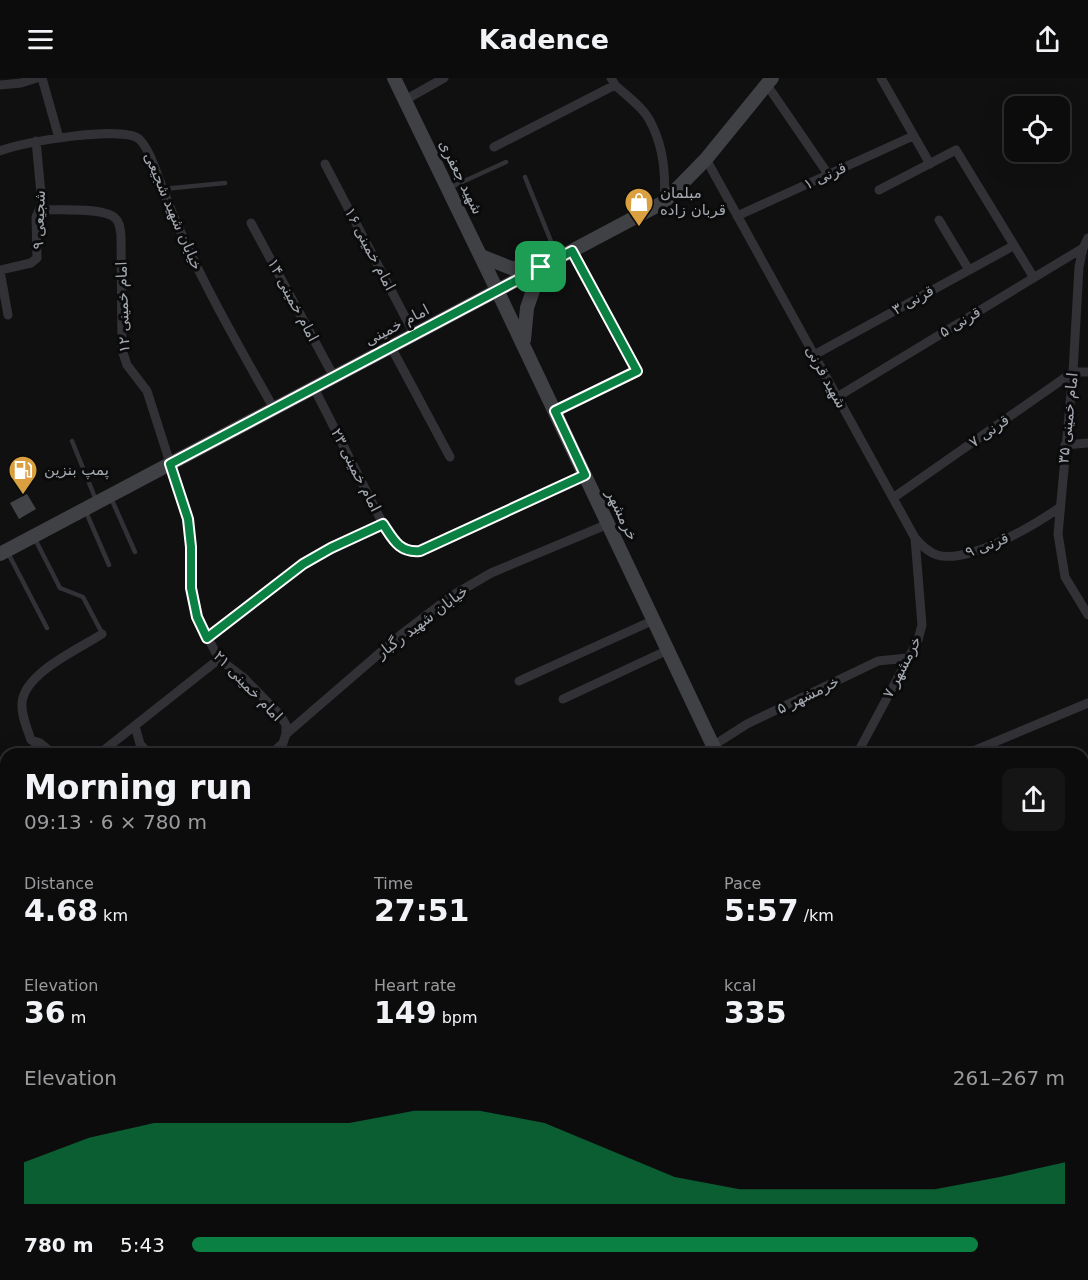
<!DOCTYPE html>
<html lang="en">
<head>
<meta charset="utf-8">
<style>
	body { margin:0; font-family:"DejaVu Sans","Noto Naskh Arabic",sans-serif; background:#151516; color:#f1f3f6; height:100vh; display:flex; flex-direction:column; font-size:22px; white-space:nowrap }
	* { box-sizing:border-box; margin:0 }
	p { font-size:20px; color:#9a9b9d }
	.icon { flex:none; width:33px; height:33px; fill:none; stroke:currentColor; stroke-width:2; stroke-linecap:round; stroke-linejoin:round }
	.map { position:relative; flex:1; overflow:hidden }
	.sheet { position:absolute; left:0px; top:670px; width:1089px; height:532px; display:flex; flex-direction:column; background:#0c0c0d; border-radius:18px 18px 0 0; box-shadow:0 6px 24px #0002,0 0 0 2px #2c2c2e }
	.sheet>* { flex:none }
	.tools { position:absolute; left:1004px; top:18px; display:grid; gap:12px }
	.tools a { display:grid; place-items:center; width:66px; height:66px; border-radius:12px; background:#0c0c0d; box-shadow:0 6px 24px #0002,0 0 0 2px #2c2c2e; font-size:30px }
	.pin { position:absolute; display:grid; place-items:center; width:51px; height:51px; color:#fff; margin:-26px; border-radius:12px; box-shadow:0 3px 9px #0006 }
	.round { display:grid; place-items:center; flex:none; width:63px; height:63px; border-radius:12px; background:#151516 }
	.head { display:flex; align-items:center; justify-content:space-between; height:102px; padding:0 24px }
	h1 { font-size:33px; font-weight:600; line-height:45px }
	.metrics { display:grid; grid-template-columns:repeat(3,1fr); gap:9px; height:102px; padding:6px 24px }
	.metrics div { display:grid; align-content:center }
	.metrics b { font-size:30px; font-weight:600 }
	.metrics small { font-size:16px; font-weight:400 }
	.metrics p { font-size:16px }
	.chart { height:168px; padding:12px 24px }
	.chart p { display:flex; justify-content:space-between }
	.chart svg { width:100%; height:108px; margin-top:6px; fill:#0b8043; opacity:.7 }
	ul { padding:0 24px; list-style:none; font-size:20px }
	li { display:grid; grid-template-columns:96px 72px 1fr; align-items:center; height:45px }
	li i { height:15px; border-radius:8px; background:#0b8043 }
	header { display:flex; justify-content:space-between; align-items:center; height:78px; padding:0 24px; background:#0c0c0d; font-size:27px; font-weight:600 }
	.map>svg:first-child { display:block }
	.building { fill:#424346 }
	.lines { fill:none; stroke-linecap:round; stroke-linejoin:round }
	.lane { stroke:#323236; stroke-width:4.5 }
	.street { stroke:#323236; stroke-width:9 }
	.secondary { stroke:#404145; stroke-width:14 }
	.route-casing { stroke:#fff; stroke-width:12 }
	.route { stroke:#0b8043; stroke-width:8 }
	.labels { text-anchor:middle; stroke-width:6; stroke-linejoin:round; paint-order:stroke }
	.street-label { font-size:15px; fill:#a3a8b0; stroke:#0b0b0c }
	.poi-label { font-size:15px; fill:#a3a8b0; stroke:#0b0b0c; text-anchor:start }
</style>
</head>
<body>
<header><svg class="icon" aria-label="menu" viewBox="0 0 24 24"><path d="M4 6h16M4 12h16M4 18h16"/></svg>Kadence<svg class="icon" aria-label="share" viewBox="0 0 24 24"><path d="M12 15V3M7 8l5-5 5 5M5 13v7h14v-7"/></svg></header>
<div class="map">
<svg width="1088" height="1202" viewBox="0 0 1088 1202">
	<rect width="100%" height="100%" fill="#101011"/>
	<path class="building" d="M 27,416 L 36,431 L 19,441 L 10,425 Z"/>
	<g class="lines">
		<path class="lane" d="M 525,99 L 557,178
			M 449,110 L 506,84
			M 163,111 L 225,105
			M 72,363 L 96,422
			M 111,420 L 135,474
			M 86,434 L 109,487
			M 35,461 L 60,510 L 83,519 L 102,555
			M 8,475 L 47,550
			M 440,1197 L 441,1200
			M 849,1197 L 851,1202
			M 187,1202 L 191,1197
			M 206,1202 L 207,1197
			M 358,1202 L 360,1197"/>
		<path class="street" d="M 42,0 L 59,60
			M 611,0 L 615,7 C 627,18 644,30 651,45 C 664,70 666,97 664,124
			M 881,0 L 930,86
			M 0,7 L 21,5 L 37,0
			M 767,7 L 828,96
			M 405,22 L 444,0
			M 494,69 L 615,7
			M 0,73 C 20,64 123,47 139,61 C 151,72 159,103 166,119 C 195,193 235,261 274,331
			M 706,81 L 915,460 C 921,467 928,474 937,477 C 969,486 1033,448 1059,430
			M 325,86 L 414,256
			M 879,112 L 956,72 L 1034,200
			M 40,132 C 56,132 104,129 115,140 C 120,144 120,151 121,157 L 122,272 L 127,287 L 147,313 L 188,441 L 191,469 L 191,510 L 197,539 L 219,581 L 243,599 L 280,637 L 286,647 L 286,656 L 283,665 L 271,676
			M 737,138 L 913,58
			M 939,142 L 969,192
			M 251,145 L 334,299
			M 1088,160 L 1083,170 L 1079,189 L 1073,294 L 1058,456 L 1065,499 L 1088,537
			M 0,192 L 31,185 L 37,180 L 36,139 L 42,126 L 36,63
			M 0,193 L 8,237
			M 391,269 L 450,379
			M 814,277 L 1013,168
			M 314,310 L 383,446 L 394,464 L 403,472 L 419,473 L 585,397
			M 837,319 L 1083,170
			M 555,333 L 637,293 L 572,173
			M 1065,367 L 1088,365
			M 893,420 L 1073,294 L 1088,294
			M 207,560 L 303,486 L 331,470 L 383,446
			M 519,603 L 654,542
			M 563,621 L 668,572
			M 135,648 L 140,666 L 149,676
			M 286,656 L 403,555 L 450,519 L 491,495 L 608,446
			M 28,676 L 40,665
			M 53,676 L 40,665 L 31,662 C 27,650 21,637 22,625 C 24,595 79,571 102,556
			M 99,676 L 219,581
			M 700,676 L 747,646 L 878,583 L 907,580
			M 857,676 L 918,562 L 922,547 L 915,460
			M 966,676 L 1088,625
			M 0,756 L 6,764
			M 1083,782 L 1088,780
			M 0,831 L 6,826
			M 1083,921 L 1088,919
			M 0,977 L 6,971
			M 0,1047 L 6,1041
			M 286,1197 L 288,1202
			M 390,1197 L 392,1202
			M 621,1197 L 623,1202
			M 777,1197 L 778,1202
			M 1078,1197 L 1080,1202
			M 93,1202 L 97,1197
			M 731,1202 L 740,1197"/>
		<path class="secondary" d="M 394,0 L 497,212 L 717,676
			M 481,178 L 511,190 L 541,189 L 527,230 L 524,262
			M 0,476 L 664,124 L 706,81 L 772,0
			M 1083,961 L 1088,959
			M 0,1129 L 6,1140
			M 36,1197 L 39,1202
			M 969,1197 L 971,1202
			M 505,1202 L 517,1197"/>
	</g>
	<g class="lines">
		<g class="route-casing">
			<path id="route" d="M 572,173 L 637,293 L 555,333 L 585,397 L 420,473 C 399,475 393,461 383,446 L 331,470 L 303,486 L 207,560 L 197,539 L 191,510 L 191,469 L 188,441 L 170,386 Z"/>
		</g>
		<use href="#route" class="route"/>
	</g>
	<defs>
		<g id="shop-pin" transform="scale(1.5)"><path d="M0 17L-7.5 6A9.5 9.5 0 1 1 7.5 6Z" fill="#da9f3f" stroke="#0b0b0c"/><path d="M-5-2.5h2.3a2.7 3.5 0 0 1 5.4 0H5L5.5 6h-11ZM-1.5-2.5h3a1.5 2.3 0 0 0-3 0Z" fill="#fff"/></g>
		<g id="fuel-pin" transform="scale(1.5)"><path d="M0 17L-7.5 6A9.5 9.5 0 1 1 7.5 6Z" fill="#da9f3f" stroke="#0b0b0c"/><path d="M-5.5-6h7V0h2V4h1.3V-2.5L3-4.5l.8-.8L6-3V5H2.5V1h-1V6h-7ZM-4.2-4.7v3.2H.2V-4.7Z" fill="#fff"/></g>
	</defs>
	<g fill-rule="evenodd">
		<use href="#shop-pin" x="639" y="124"/>
		<use href="#fuel-pin" x="23" y="392"/>
	</g>
	<g class="labels">
		<g class="street-label">
			<text transform="translate(825 98) rotate(-25)" y="5">قرنی ۱</text>
			<text transform="translate(461 99) rotate(64)" y="5">شهید جعفری</text>
			<text transform="translate(173 133) rotate(67)" y="5">خیابان شهید شجیعی</text>
			<text transform="translate(39 142) rotate(-88)" y="5">شجیعی ۹</text>
			<text transform="translate(370 171) rotate(62)" y="5">امام خمینی ۱۶</text>
			<text transform="translate(293 222) rotate(62)" y="5">امام خمینی ۱۴</text>
			<text transform="translate(913 222) rotate(-29)" y="5">قرنی ۳</text>
			<text transform="translate(123 229) rotate(-92)" y="5">امام خمینی ۱۲</text>
			<text transform="translate(960 244) rotate(-31)" y="5">قرنی ۵</text>
			<text transform="translate(397 247) rotate(-28)" y="5">امام خمینی</text>
			<text transform="translate(826 299) rotate(61)" y="5">شهید قرنی</text>
			<text transform="translate(1068 340) rotate(-84)" y="5">امام خمینی ۳۵</text>
			<text transform="translate(989 353) rotate(-35)" y="5">قرنی ۷</text>
			<text transform="translate(356 392) rotate(63)" y="5">امام خمینی ۲۳</text>
			<text transform="translate(622 437) rotate(65)" y="5">خرمشهر</text>
			<text transform="translate(987 467) rotate(-21)" y="5">قرنی ۹</text>
			<text transform="translate(422 544) rotate(-37)" y="5">خیابان شهید رگبار</text>
			<text transform="translate(902 589) rotate(-63)" y="5">خرمشهر ۷</text>
			<text transform="translate(248 608) rotate(46)" y="5">امام خمینی ۲۱</text>
			<text transform="translate(808 617) rotate(-26)" y="5">خرمشهر ۵</text>
		</g>
		<g class="poi-label">
			<text x="660" y="120">مبلمان<tspan x="660" dy="17">قربان زاده</tspan></text>
			<text x="44" y="397">پمپ بنزین</text>
		</g>
	</g>
</svg>
<div class="tools">
<a><svg class="icon" aria-label="locate" viewBox="0 0 24 24"><circle cx="12" cy="12" r="6"/><path d="M12 2v4M12 18v4M2 12h4M18 12h4"/></svg></a>
</div>
<div class="pin" style="left:541px;top:189px;background:#1e9e55"><svg class="icon" aria-label="arrive" viewBox="0 0 24 24"><path d="M6 21V4h12l-3 4 3 4H6"/></svg></div>
<section class="sheet">
<div class="head"><div><h1>Morning run</h1><p>09:13 · 6 × 780 m</p></div><a class="round"><svg class="icon" aria-label="share" viewBox="0 0 24 24"><path d="M12 15V3M7 8l5-5 5 5M5 13v7h14v-7"/></svg></a></div>
<div class="metrics">
<div><p>Distance</p><b>4.68<small> km</small></b></div>
<div><p>Time</p><b>27:51</b></div>
<div><p>Pace</p><b>5:57<small> /km</small></b></div>
</div>
<div class="metrics">
<div><p>Elevation</p><b>36<small> m</small></b></div>
<div><p>Heart rate</p><b>149<small> bpm</small></b></div>
<div><p>kcal</p><b>335</b></div>
</div>
<div class="chart"><p><span>Elevation</span>261–267 m</p>
<svg viewBox="0 0 160 44" preserveAspectRatio="none"><path d="M0 44V27L10 17L20 11L30 11L40 11L50 11L60 6L70 6L80 11L90 22L100 33L110 38L120 38L130 38L140 38L150 33L160 27V44z"/></svg>
</div>
<ul>
<li><b>780 m</b>5:43<i style="width:90%"></i></li>
</ul>
</section>
</div>
</body>
</html>
